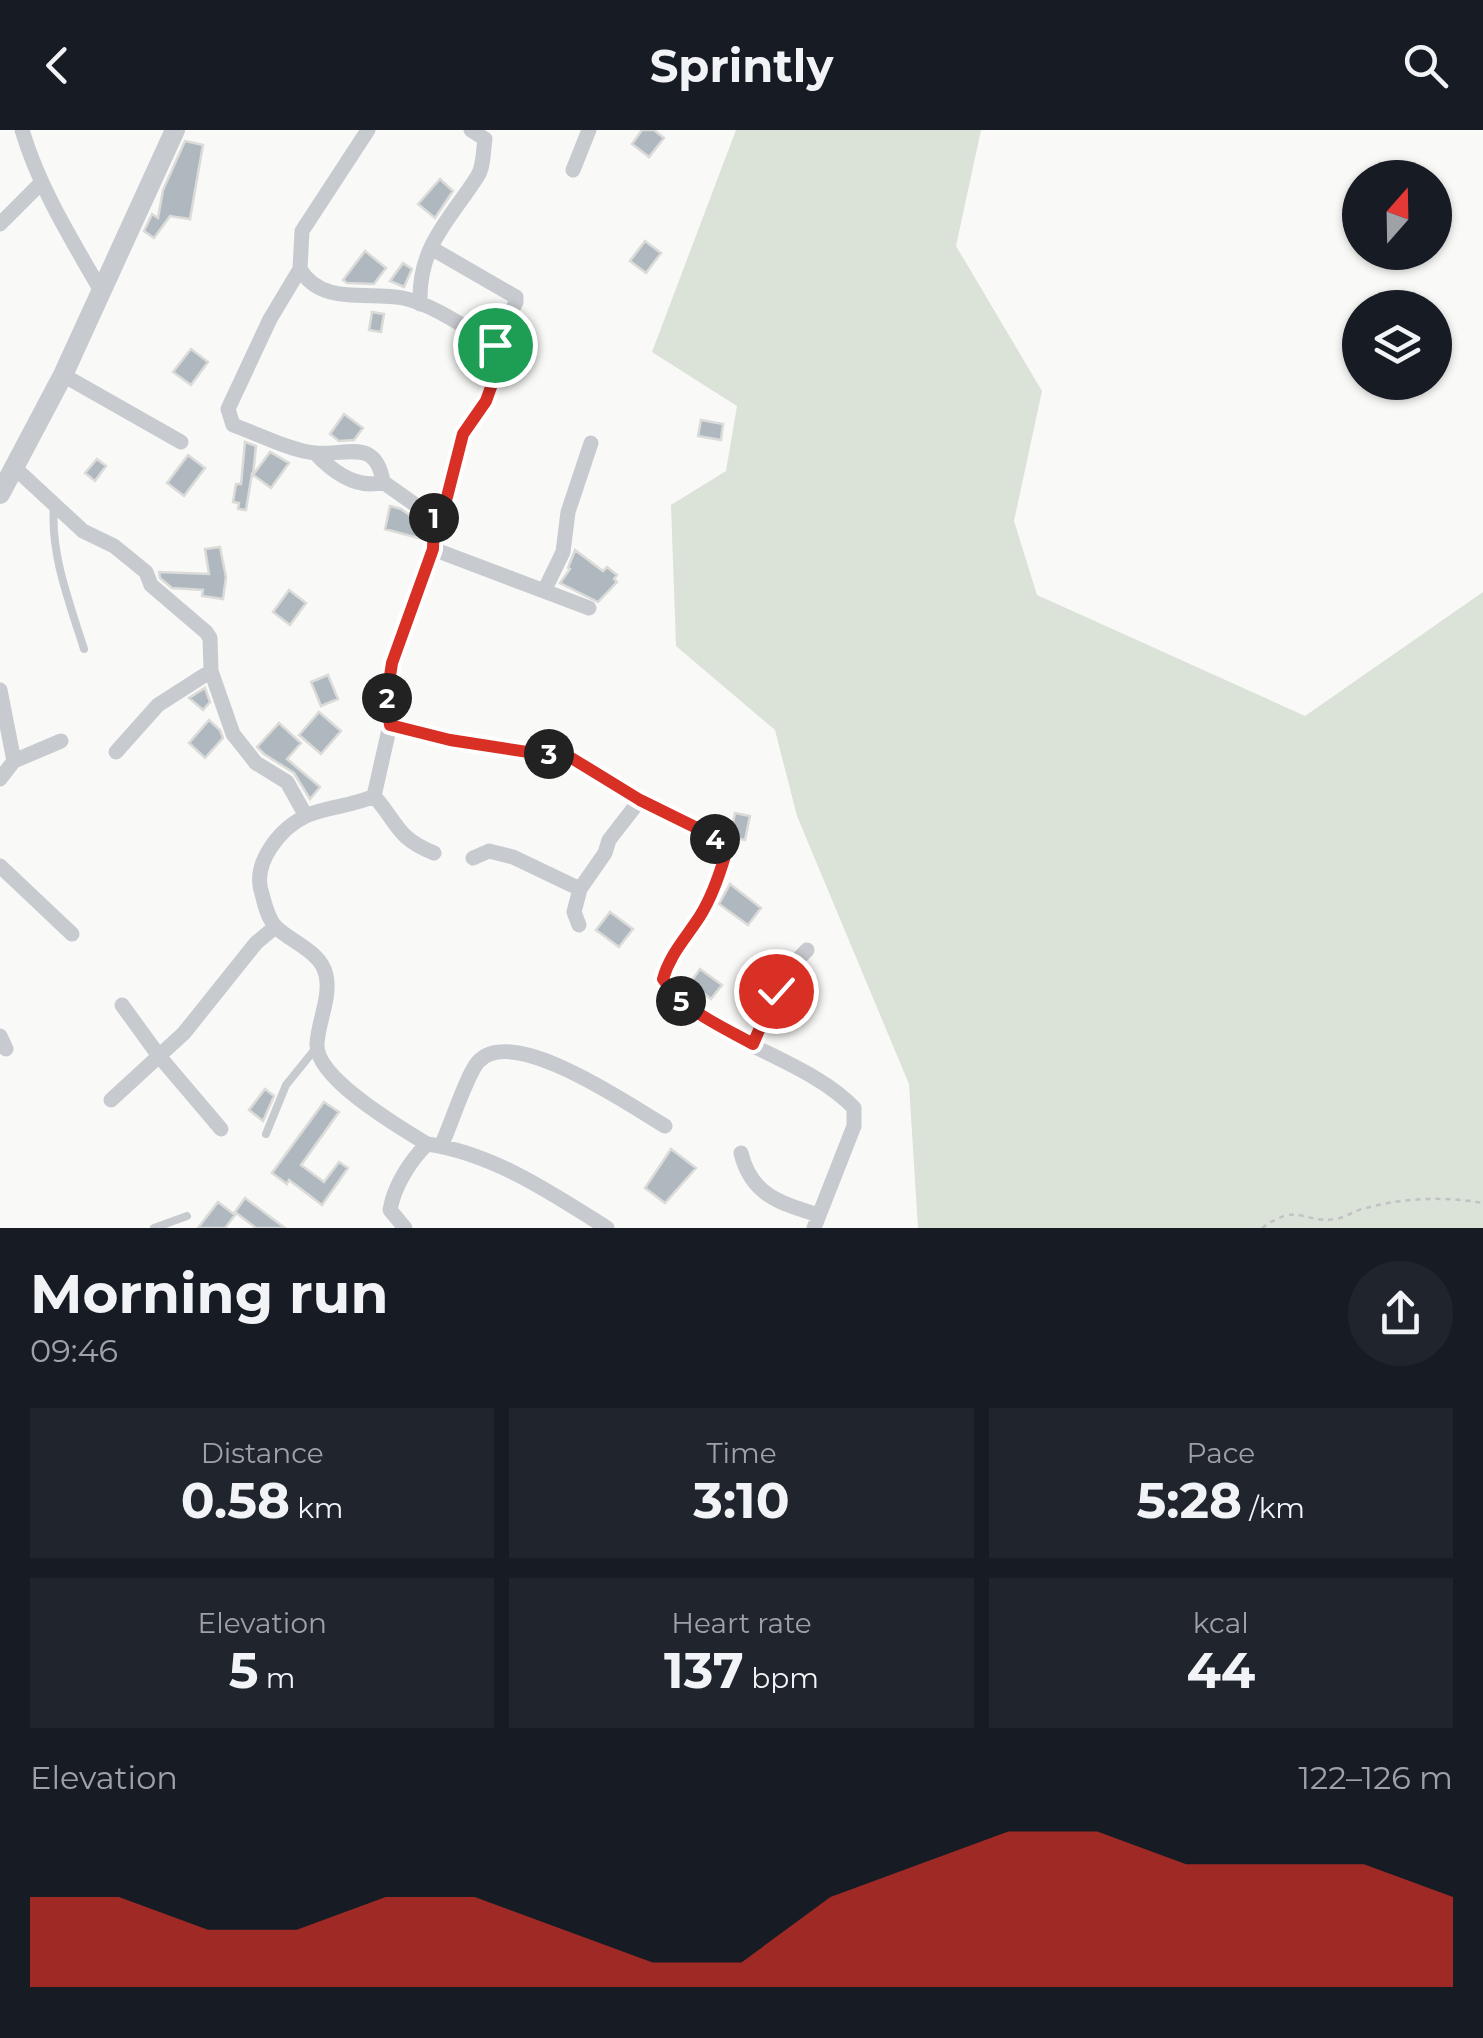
<!DOCTYPE html>
<html lang="en">
<head>
<meta charset="utf-8">
<style>
	body { margin:0; font-family:Montserrat,sans-serif; background:#20242c; color:#f1f3f6; height:100vh; display:flex; flex-direction:column; font-size:38px; white-space:nowrap }
	* { box-sizing:border-box; margin:0 }
	p { font-size:32px; color:#9ea1a6 }
	.icon { flex:none; width:55px; height:55px; fill:none; stroke:currentColor; stroke-width:2; stroke-linecap:round; stroke-linejoin:round }
	.map { position:relative; height:1098px; overflow:hidden }
	.side { display:flex; flex-direction:column; background:#171b24; flex:1 }
	.side>* { flex:none }
	.needle { width:65px; rotate:20deg }
	.controls { position:absolute; left:1342px; top:30px; display:grid; gap:20px }
	.controls a { display:grid; place-items:center; width:110px; height:110px; border-radius:50%; background:#171b24; box-shadow:0 2px 8px #0004; font-size:50px }
	.pin { position:absolute; display:grid; place-items:center; width:85px; height:85px; color:#fff; margin:-42px; border:5px solid #fff; border-radius:50%; box-shadow:0 2px 10px #0007 }
	.km { position:absolute; width:50px; height:50px; margin:-25px; border-radius:50%; background:#222; color:#fff; font-size:28px; line-height:50px; text-align:center }
	.round { display:grid; place-items:center; flex:none; width:105px; height:105px; border-radius:52px; background:#20242c }
	.head { display:flex; align-items:center; justify-content:space-between; height:170px; padding:0 30px }
	h1 { font-size:55px; font-weight:700; line-height:75px }
	.metrics { display:grid; grid-template-columns:repeat(3,1fr); gap:15px; height:170px; padding:10px 30px }
	.metrics div { display:grid; align-content:center; border-radius:0px; background:#20242c; text-align:center }
	.metrics b { font-size:50px; font-weight:700 }
	.metrics small { font-size:28px; font-weight:400 }
	.metrics p { font-size:28px }
	.chart { height:280px; padding:20px 30px }
	.chart p { display:flex; justify-content:space-between }
	.chart svg { width:100%; height:180px; margin-top:10px; fill:#d93025; opacity:.7 }
	header { display:flex; justify-content:space-between; align-items:center; height:130px; padding:0 30px; background:#171b24; font-size:45px; font-weight:700 }
	.map>svg:first-child { display:block }
	.green { fill:#dbe2d7 }
	.building { fill:#afb8be; stroke:#dbdbd9; stroke-width:2.5 }
	.lines { fill:none; stroke-linecap:round; stroke-linejoin:round }
	.path { stroke:#c0c3c5; stroke-width:2.5; stroke-dasharray:5 5; stroke-linecap:butt }
	.service { stroke:#c7cbcf; stroke-width:8 }
	.minor { stroke:#c7cbcf; stroke-width:15 }
	.tertiary { stroke:#c7cbcf; stroke-width:20 }
	.route-casing { stroke:#fff; stroke-width:20 }
	.route { stroke:#d93025; stroke-width:12 }
</style>
</head>
<body>
<header><svg class="icon" aria-label="back" viewBox="0 0 24 24"><path d="M15 5l-7 7 7 7"/></svg>Sprintly<svg class="icon" aria-label="search" viewBox="0 0 24 24"><circle cx="10" cy="10" r="6"/><path d="M15 15l6 6"/></svg></header>
<div class="map">
<svg width="1483" height="1098" viewBox="0 0 1483 1098">
	<rect width="100%" height="100%" fill="#f9f9f7"/>
	<path class="green" d="M 736,0 L 981,0 L 956,116 L 1042,261 L 1014,391 L 1037,465 L 1305,586 L 1483,462 L 1483,1098 L 918,1098 L 909,954 L 797,686 L 775,600 L 676,516 L 671,375 L 726,341 L 737,276 L 652,222 Z"/>
	<path class="building" d="M 642,0 L 654,0 L 664,8 L 649,27 L 632,14 Z
		M 185,11 L 203,15 L 190,89 L 170,86 L 154,108 L 144,101 L 152,84 L 158,88 L 163,60 Z
		M 440,49 L 453,61 L 435,88 L 418,74 Z
		M 645,111 L 661,123 L 646,143 L 630,131 Z
		M 365,121 L 386,138 L 374,154 L 347,153 L 343,150 Z
		M 403,133 L 412,139 L 404,157 L 390,151 Z
		M 372,182 L 384,184 L 381,202 L 369,200 Z
		M 191,219 L 208,232 L 191,255 L 173,242 Z
		M 344,284 L 363,298 L 354,310 L 339,311 L 330,304 Z
		M 701,290 L 723,294 L 721,310 L 698,306 Z
		M 245,312 L 256,316 L 253,345 L 270,322 L 289,333 L 271,358 L 252,344 L 246,380 L 238,379 L 239,373 L 233,372 L 236,354 L 241,354 Z
		M 188,325 L 205,338 L 184,366 L 167,353 Z
		M 97,329 L 106,336 L 95,351 L 85,343 Z
		M 390,376 L 401,379 L 421,393 L 418,408 L 385,399 Z
		M 220,417 L 226,447 L 223,469 L 202,466 L 203,460 L 172,458 L 160,448 L 159,442 L 209,444 L 205,419 Z
		M 575,420 L 603,441 L 607,437 L 617,445 L 614,449 L 617,452 L 598,472 L 560,453 L 570,439 L 568,438 Z
		M 289,460 L 306,473 L 290,495 L 273,482 Z
		M 328,545 L 338,569 L 321,576 L 311,552 Z
		M 205,558 L 210,572 L 203,580 L 189,568 Z
		M 319,582 L 341,601 L 321,624 L 299,605 Z
		M 209,590 L 220,600 L 223,608 L 205,628 L 189,613 Z
		M 279,593 L 301,613 L 287,629 L 320,657 L 310,669 L 294,643 L 264,624 L 257,617 Z
		M 735,683 L 750,686 L 745,710 L 730,707 Z
		M 730,754 L 761,778 L 748,795 L 719,774 Z
		M 610,782 L 633,799 L 619,817 L 596,800 Z
		M 700,839 L 722,855 L 711,869 L 690,853 Z
		M 265,959 L 274,966 L 263,991 L 249,980 Z
		M 324,972 L 339,982 L 301,1035 L 324,1052 L 339,1032 L 348,1038 L 322,1075 L 289,1050 L 287,1054 L 272,1043 Z
		M 671,1019 L 696,1038 L 665,1073 L 645,1058 Z
		M 245,1068 L 285,1098 L 256,1098 L 235,1082 Z
		M 218,1072 L 235,1085 L 225,1098 L 198,1098 Z"/>
	<g class="lines">
		<path class="path" d="M 1262,1098 C 1300,1071 1302,1094 1336,1089 C 1347,1087 1355,1080 1366,1078 C 1402,1068 1446,1066 1483,1073"/>
		<path class="service" d="M 54,376 C 50,424 70,474 84,519
			M 266,1004 L 286,955 L 316,918
			M 154,1098 L 187,1086"/>
		<path class="minor" d="M 22,0 C 39,57 70,107 100,159
			M 368,0 L 302,101 L 300,139 L 270,189 L 228,279 L 233,295 C 256,303 291,321 315,323 C 346,326 376,307 383,352 L 434,388 L 433,419 L 392,533 L 386,572 L 390,595 L 374,666 C 353,676 330,676 308,685 C 281,697 251,733 262,764 C 265,775 268,790 277,798 C 293,813 321,822 326,845 C 331,867 318,892 317,914 C 315,948 399,997 427,1014 C 492,1023 552,1063 607,1098
			M 573,40 L 589,0
			M 0,94 L 41,53
			M 431,118 L 516,167 L 516,172 L 495,215 L 496,243 L 486,271 L 463,303 L 447,367 L 434,388
			M 300,139 C 321,176 369,161 403,168 C 435,175 467,199 495,215
			M 420,174 C 418,116 449,91 477,47 C 484,37 483,21 485,9 L 471,0
			M 63,245 L 181,312
			M 315,323 C 332,341 356,360 383,352
			M 16,339 L 83,401 L 114,416 L 146,442 L 151,455 L 206,502 L 210,508 L 211,541 L 233,604 L 256,633 L 287,652 L 306,686
			M 433,419 L 589,478
			M 545,459 L 563,422 L 568,382 L 591,313
			M 0,560 L 14,631 L 0,649
			M 390,595 L 498,619 L 573,629 L 640,670 L 711,705 L 725,726 C 719,746 712,767 700,786 C 686,808 670,823 663,849 C 701,909 805,926 854,978 L 854,996 L 814,1098
			M 116,622 L 158,575 L 211,541
			M 14,631 L 61,611
			M 374,666 C 398,693 396,708 434,723
			M 473,728 L 489,721 L 513,727 L 580,759
			M 0,736 L 72,804
			M 579,795 L 574,782 L 580,759 L 605,723 L 609,710 L 640,670
			M 122,875 L 159,926 L 221,999
			M 0,906 L 6,919
			M 753,915 L 784,844 L 807,820
			M 111,970 L 184,903 L 256,813 L 275,797
			M 441,1016 C 451,995 466,946 478,932 C 512,893 631,976 665,996
			M 741,1023 C 751,1065 780,1073 818,1085
			M 405,1098 L 390,1080 C 394,1056 410,1031 427,1014"/>
		<path class="tertiary" d="M 0,364 L 63,245 L 175,0"/>
	</g>
	<g class="lines">
		<g class="route-casing">
			<path id="route" d="M 495,215 L 496,243 L 486,271 L 463,304 L 447,367 L 434,388 L 433,419 L 392,533 L 386,572 L 390,595 L 450,610 L 573,629 L 640,670 L 711,705 L 725,726 C 719,746 712,767 700,786 C 686,808 670,824 663,849 C 684,881 721,896 753,914 L 776,861"/>
		</g>
		<use href="#route" class="route"/>
	</g>
</svg>
<div class="controls">
<a><svg class="needle" viewBox="-14 -14 28 28"><path d="M0-13l5 13h-10z" fill="#e53935"/><path d="M0 13l5-13h-10z" fill="#9ea1a6"/></svg></a>
<a><svg class="icon" aria-label="layers" viewBox="0 0 24 24"><path d="M12 4l9 5-9 5-9-5zM3 14l9 5 9-5"/></svg></a>
</div>
<div class="pin" style="left:495px;top:215px;background:#1e9e55"><svg class="icon" aria-label="arrive" viewBox="0 0 24 24"><path d="M6 21V4h12l-3 4 3 4H6"/></svg></div>
<div class="pin" style="left:776px;top:861px;background:#d93025"><svg class="icon" aria-label="check" viewBox="0 0 24 24"><path d="M5 12l5 5 9-10"/></svg></div>
<b class="km" style="left:434px;top:388px">1</b>
<b class="km" style="left:387px;top:568px">2</b>
<b class="km" style="left:549px;top:624px">3</b>
<b class="km" style="left:715px;top:709px">4</b>
<b class="km" style="left:681px;top:871px">5</b>
</div>
<section class="side">
<div class="head"><div><h1>Morning run</h1><p>09:46</p></div><a class="round"><svg class="icon" aria-label="share" viewBox="0 0 24 24"><path d="M12 15V3M7 8l5-5 5 5M5 13v7h14v-7"/></svg></a></div>
<div class="metrics">
<div><p>Distance</p><b>0.58<small> km</small></b></div>
<div><p>Time</p><b>3:10</b></div>
<div><p>Pace</p><b>5:28<small> /km</small></b></div>
</div>
<div class="metrics">
<div><p>Elevation</p><b>5<small> m</small></b></div>
<div><p>Heart rate</p><b>137<small> bpm</small></b></div>
<div><p>kcal</p><b>44</b></div>
</div>
<div class="chart"><p><span>Elevation</span>122–126 m</p>
<svg viewBox="0 0 160 44" preserveAspectRatio="none"><path d="M0 44V22L10 22L20 30L30 30L40 22L50 22L60 30L70 38L80 38L90 22L100 14L110 6L120 6L130 14L140 14L150 14L160 22V44z"/></svg>
</div>
</section>
</body>
</html>
